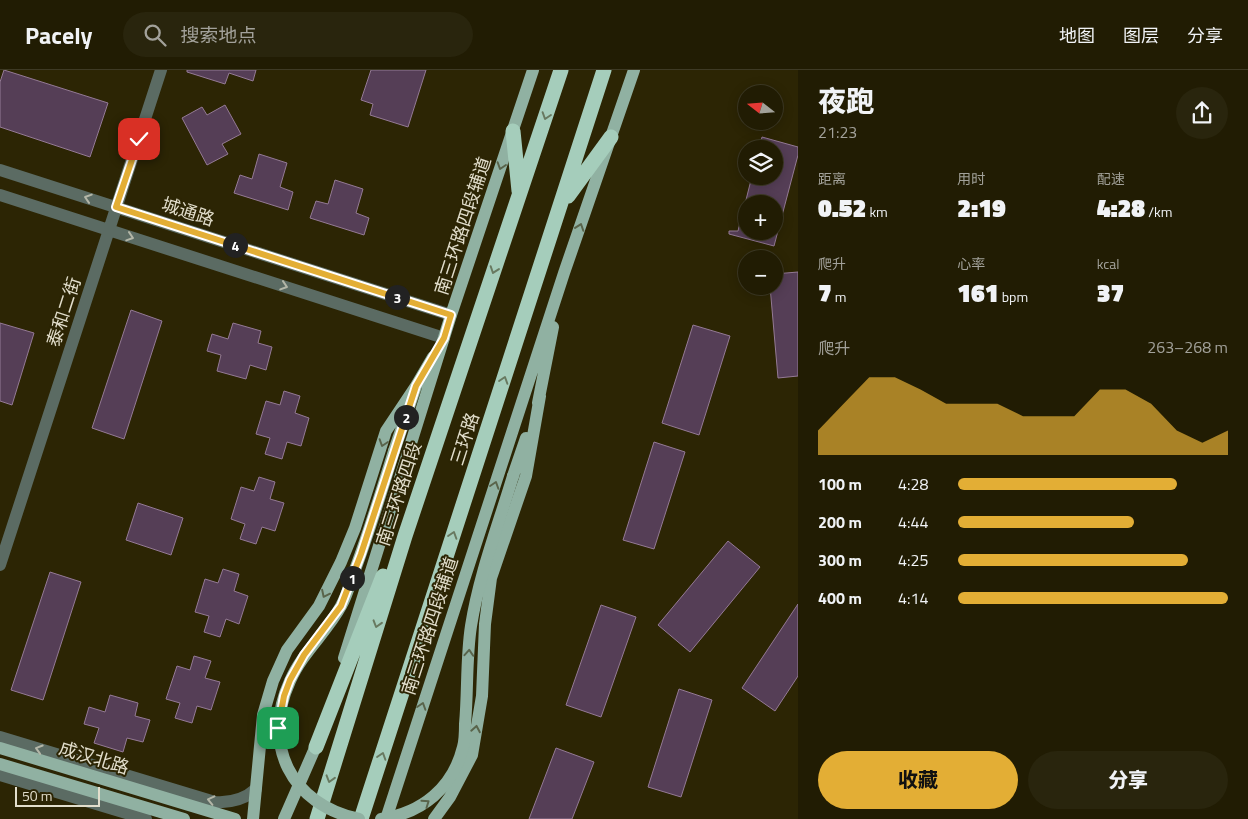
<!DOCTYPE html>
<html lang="zh">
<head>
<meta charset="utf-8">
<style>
	body { margin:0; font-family:"Titillium Web","Noto Sans SC",sans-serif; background:#29250d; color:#f1f3f6; height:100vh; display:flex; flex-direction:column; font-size:19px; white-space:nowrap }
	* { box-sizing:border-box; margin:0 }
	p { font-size:16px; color:#a2a19a }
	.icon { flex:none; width:28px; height:28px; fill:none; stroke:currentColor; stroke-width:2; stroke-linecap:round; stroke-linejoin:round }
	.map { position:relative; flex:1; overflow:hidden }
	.panel { display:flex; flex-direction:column; background:#211c03; width:450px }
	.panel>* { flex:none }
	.needle { width:32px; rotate:287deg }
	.controls { position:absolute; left:738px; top:15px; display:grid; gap:10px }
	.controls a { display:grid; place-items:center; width:45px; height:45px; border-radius:50%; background:#211c03; box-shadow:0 2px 12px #0003,0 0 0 1px #3e3a25; font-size:25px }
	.scale { position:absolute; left:15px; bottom:12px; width:85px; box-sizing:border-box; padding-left:5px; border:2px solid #e2decc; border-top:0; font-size:14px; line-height:18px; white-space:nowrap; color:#e2decc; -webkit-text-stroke:4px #2c2504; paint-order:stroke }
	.pin { position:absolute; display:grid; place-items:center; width:42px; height:42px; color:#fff; margin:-21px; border-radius:10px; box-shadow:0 2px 8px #0006 }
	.km { position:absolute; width:25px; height:25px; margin:-12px; border-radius:50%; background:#222; color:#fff; font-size:14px; line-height:25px; text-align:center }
	.round { display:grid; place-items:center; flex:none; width:52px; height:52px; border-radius:26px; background:#29250d }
	.summary { display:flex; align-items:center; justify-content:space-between; height:85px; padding:0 20px }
	h1 { font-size:28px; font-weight:800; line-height:38px }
	.figures { display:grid; grid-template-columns:repeat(3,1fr); gap:8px; height:85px; padding:5px 20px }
	.figures div { display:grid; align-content:center }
	.figures b { font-size:25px; font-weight:800 }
	.figures small { font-size:14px; font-weight:400 }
	.figures p { font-size:14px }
	.chart { height:140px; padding:10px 20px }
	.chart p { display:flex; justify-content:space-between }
	.chart svg { width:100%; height:90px; margin-top:5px; fill:#e3ae35; opacity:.7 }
	.button { display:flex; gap:10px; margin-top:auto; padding:10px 20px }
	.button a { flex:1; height:58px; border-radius:30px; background:#e3ae35; color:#111; font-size:20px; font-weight:800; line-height:58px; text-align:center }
	.button a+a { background:#29250d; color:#f1f3f6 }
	ul { padding:0 20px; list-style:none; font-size:16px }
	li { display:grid; grid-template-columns:80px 60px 1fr; align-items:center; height:38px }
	li i { height:12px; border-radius:6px; background:#e3ae35 }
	header { display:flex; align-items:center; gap:30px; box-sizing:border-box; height:70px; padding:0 25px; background:#211c03; border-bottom:1px solid #3e3a25 }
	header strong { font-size:24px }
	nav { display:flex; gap:28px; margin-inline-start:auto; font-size:18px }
	.search { width:350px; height:45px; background:#29250d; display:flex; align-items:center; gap:12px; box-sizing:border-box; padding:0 18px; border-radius:28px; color:#a2a19a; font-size:19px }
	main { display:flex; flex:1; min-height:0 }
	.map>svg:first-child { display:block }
	.building { fill:#553e56; stroke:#947a95 }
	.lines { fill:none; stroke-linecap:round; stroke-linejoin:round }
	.minor { stroke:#5b6b63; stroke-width:12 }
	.major { stroke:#90b1a2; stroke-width:12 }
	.highway { stroke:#a5cdbb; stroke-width:15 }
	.major-bridge { stroke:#90b1a2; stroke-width:12 }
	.oneway { stroke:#687960 }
	.oneway2 { stroke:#59644b }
	.oneway3 { stroke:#b3b6a7 }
	.route-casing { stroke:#fff; stroke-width:10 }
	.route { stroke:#e3ae35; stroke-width:6 }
	.labels { text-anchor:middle; stroke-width:4; stroke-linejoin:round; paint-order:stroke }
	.street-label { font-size:18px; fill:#e2decc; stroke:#2c2504 }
</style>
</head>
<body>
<header>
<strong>Pacely</strong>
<div class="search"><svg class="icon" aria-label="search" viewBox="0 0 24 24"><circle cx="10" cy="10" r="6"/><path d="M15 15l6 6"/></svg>搜索地点</div>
<nav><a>地图</a><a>图层</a><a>分享</a></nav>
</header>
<main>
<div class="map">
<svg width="798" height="749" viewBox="0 0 798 749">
	<rect width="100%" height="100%" fill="#2c2504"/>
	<path class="building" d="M 4,0 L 108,33 L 90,87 L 0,57 L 0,12 Z
		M 187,0 L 256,0 L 253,11 L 229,3 L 225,14 L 187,2 Z
		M 371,0 L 426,0 L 408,57 L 370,45 L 373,34 L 361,30 Z
		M 225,35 L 241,64 L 222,74 L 228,84 L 207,95 L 182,48 L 202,37 L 207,45 Z
		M 762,67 L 798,77 L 798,85 L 774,176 L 729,164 L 729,161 L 738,161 L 743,140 L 746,141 L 746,161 L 774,161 L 774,134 L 745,134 L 752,106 L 774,106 L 774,79 L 759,79 Z
		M 259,84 L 287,93 L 280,117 L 293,122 L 288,140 L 234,123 L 240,105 L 252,109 Z
		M 335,110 L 363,119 L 356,143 L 369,148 L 364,165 L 310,148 L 316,131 L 328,134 Z
		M 798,202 L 798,306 L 778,308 L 770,216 L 774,216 L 774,204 Z
		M 131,240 L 162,251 L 124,369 L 92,358 Z
		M 0,253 L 34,263 L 12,335 L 0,331 Z
		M 233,253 L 261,261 L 258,273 L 272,277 L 266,300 L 250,295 L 246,309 L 217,301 L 221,285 L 207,281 L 212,264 L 228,269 Z
		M 693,255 L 730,266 L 699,365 L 662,353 Z
		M 284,321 L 300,326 L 295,343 L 309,348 L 301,376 L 287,372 L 282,389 L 265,384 L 270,368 L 256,364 L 266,331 L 280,335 Z
		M 654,372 L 685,382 L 654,479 L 623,470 Z
		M 259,407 L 275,412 L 270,429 L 284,433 L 275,461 L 262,457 L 256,474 L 240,469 L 245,454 L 231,449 L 241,417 L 254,421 Z
		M 138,433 L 183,448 L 171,485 L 126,470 Z
		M 728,471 L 760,497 L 690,582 L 658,555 Z
		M 223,499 L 239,504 L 234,521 L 248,526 L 239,554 L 226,549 L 220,567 L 204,562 L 209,546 L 195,542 L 205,509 L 218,513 Z
		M 50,502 L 81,512 L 43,630 L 11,620 Z
		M 798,534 L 798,606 L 775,641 L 742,618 Z
		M 601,535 L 636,547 L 601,647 L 566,635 Z
		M 194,586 L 211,591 L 205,608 L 220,612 L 211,640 L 197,636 L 192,653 L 175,648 L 180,633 L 166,629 L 177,596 L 190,600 Z
		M 679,619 L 712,630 L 681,727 L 648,717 Z
		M 110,625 L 138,633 L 135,646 L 150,650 L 143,672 L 127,668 L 123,682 L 94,673 L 99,658 L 84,654 L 89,637 L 105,642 Z
		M 556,678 L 594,692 L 572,749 L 529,749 Z"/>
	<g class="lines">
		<path class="minor" d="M 0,100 L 451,245
			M 0,125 L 444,268
			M 0,495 L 161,0
			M 0,667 L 215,732 C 230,733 244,730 256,719
			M 0,705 L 146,749"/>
		<path class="major" d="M 538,333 L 553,257
			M 394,381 L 416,316 L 433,287
			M 513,406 L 526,368
			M 344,588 L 451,245 L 533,0
			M 0,678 L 235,749
			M 0,694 L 184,749
			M 253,749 L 263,645 L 273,611 L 287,580 L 319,536 L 341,492 L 355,458 L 386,361 L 416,316
			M 284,749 L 319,669
			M 386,749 L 564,203 L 634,0
			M 434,749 L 450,727 L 472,685 L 482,626 L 485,554 L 491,508 L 526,406 L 540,326"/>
		<path class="highway" d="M 513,61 L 519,121
			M 568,126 L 611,67
			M 316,677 L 383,506
			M 317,749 L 405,466 L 561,0
			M 361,749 L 604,0"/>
		<path class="major-bridge" d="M 359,749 C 291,735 261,674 290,611 C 302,583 327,562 341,536 C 348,524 351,509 356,497 C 370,459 382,420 394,381
			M 381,749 C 422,743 453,718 463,677 C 465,670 465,661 465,654 C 468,622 466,588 471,556 C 479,505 498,456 513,406"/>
	</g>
	<defs><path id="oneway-chevron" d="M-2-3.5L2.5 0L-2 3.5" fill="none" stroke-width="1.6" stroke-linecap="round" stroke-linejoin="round" transform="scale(1.25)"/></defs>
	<g class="oneway">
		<use href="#oneway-chevron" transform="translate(546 46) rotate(108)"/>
		<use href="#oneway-chevron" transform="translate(494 200) rotate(109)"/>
		<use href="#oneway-chevron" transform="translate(504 310) rotate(-72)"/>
		<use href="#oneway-chevron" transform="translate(453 465) rotate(-72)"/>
		<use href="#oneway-chevron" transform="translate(377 554) rotate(107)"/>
		<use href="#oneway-chevron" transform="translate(382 686) rotate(-72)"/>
		<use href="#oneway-chevron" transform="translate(330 709) rotate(107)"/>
	</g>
	<g class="oneway2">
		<use href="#oneway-chevron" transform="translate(501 96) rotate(108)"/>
		<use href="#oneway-chevron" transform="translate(580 157) rotate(-71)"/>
		<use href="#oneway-chevron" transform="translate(383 373) rotate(108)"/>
		<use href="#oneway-chevron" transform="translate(495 415) rotate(-72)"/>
		<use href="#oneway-chevron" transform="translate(325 524) rotate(116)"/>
		<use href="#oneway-chevron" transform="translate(469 583) rotate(-86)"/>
		<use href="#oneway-chevron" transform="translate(422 636) rotate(-72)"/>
		<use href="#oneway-chevron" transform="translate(476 659) rotate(-80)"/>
		<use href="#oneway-chevron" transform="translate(426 733) rotate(-35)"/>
	</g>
	<g class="oneway3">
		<use href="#oneway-chevron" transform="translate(88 128) rotate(-162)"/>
		<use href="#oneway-chevron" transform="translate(130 167) rotate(18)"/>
		<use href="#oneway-chevron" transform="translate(284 216) rotate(18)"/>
		<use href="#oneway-chevron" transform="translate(39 679) rotate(-163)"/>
		<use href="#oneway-chevron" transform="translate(211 730) rotate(-167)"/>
	</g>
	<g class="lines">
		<g class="route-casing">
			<path id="route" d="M 139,69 L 116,137 L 451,245 L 444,268 L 416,316 L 361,484 L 341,536 L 304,585 L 290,610 L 284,626 L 278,658"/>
		</g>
		<use href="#route" class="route"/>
	</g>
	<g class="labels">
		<g class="street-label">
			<text transform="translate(188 142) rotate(18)" y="6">城通路</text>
			<text transform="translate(463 156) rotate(-72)" y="6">南三环路四段辅道</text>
			<text transform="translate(64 242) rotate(-72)" y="6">泰和二街</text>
			<text transform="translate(465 369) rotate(-72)" y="6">三环路</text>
			<text transform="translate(399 424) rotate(-72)" y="6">南三环路四段</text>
			<text transform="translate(430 556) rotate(-72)" y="6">南三环路四段辅道</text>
			<text transform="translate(94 688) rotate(17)" y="6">成汉北路</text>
		</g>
	</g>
</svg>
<div class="controls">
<a><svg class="needle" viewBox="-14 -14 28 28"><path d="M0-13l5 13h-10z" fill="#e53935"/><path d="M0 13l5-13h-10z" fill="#a2a19a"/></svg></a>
<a><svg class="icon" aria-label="layers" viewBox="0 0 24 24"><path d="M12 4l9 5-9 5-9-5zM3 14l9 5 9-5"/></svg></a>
<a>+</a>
<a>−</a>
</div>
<div class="scale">50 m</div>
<div class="pin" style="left:278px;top:658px;background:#1e9e55"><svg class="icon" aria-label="arrive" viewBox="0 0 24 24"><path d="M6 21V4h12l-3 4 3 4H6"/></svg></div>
<div class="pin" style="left:139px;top:69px;background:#d93025"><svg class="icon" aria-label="check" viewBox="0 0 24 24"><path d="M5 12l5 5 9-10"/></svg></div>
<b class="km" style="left:352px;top:508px">1</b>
<b class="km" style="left:406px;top:347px">2</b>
<b class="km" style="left:397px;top:227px">3</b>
<b class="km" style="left:235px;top:175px">4</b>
</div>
<section class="panel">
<div class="summary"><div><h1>夜跑</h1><p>21:23</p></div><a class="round"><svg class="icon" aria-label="share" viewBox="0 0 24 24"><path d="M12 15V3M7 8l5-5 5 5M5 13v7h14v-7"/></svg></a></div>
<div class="figures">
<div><p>距离</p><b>0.52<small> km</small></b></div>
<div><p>用时</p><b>2:19</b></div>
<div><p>配速</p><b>4:28<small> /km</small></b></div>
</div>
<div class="figures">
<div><p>爬升</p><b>7<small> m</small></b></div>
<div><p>心率</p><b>161<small> bpm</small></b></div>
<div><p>kcal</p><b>37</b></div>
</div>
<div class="chart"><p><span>爬升</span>263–268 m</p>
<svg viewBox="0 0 160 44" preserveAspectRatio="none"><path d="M0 44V32L10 19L20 6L30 6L40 12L50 19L60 19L70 19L80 25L90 25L100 25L110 12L120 12L130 19L140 32L150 38L160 32V44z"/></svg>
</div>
<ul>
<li><b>100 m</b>4:28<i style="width:81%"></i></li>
<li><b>200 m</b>4:44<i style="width:65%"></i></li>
<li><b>300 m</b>4:25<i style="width:85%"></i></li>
<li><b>400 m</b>4:14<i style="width:100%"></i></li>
</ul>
<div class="button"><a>收藏</a><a>分享</a></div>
</section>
</main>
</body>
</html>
